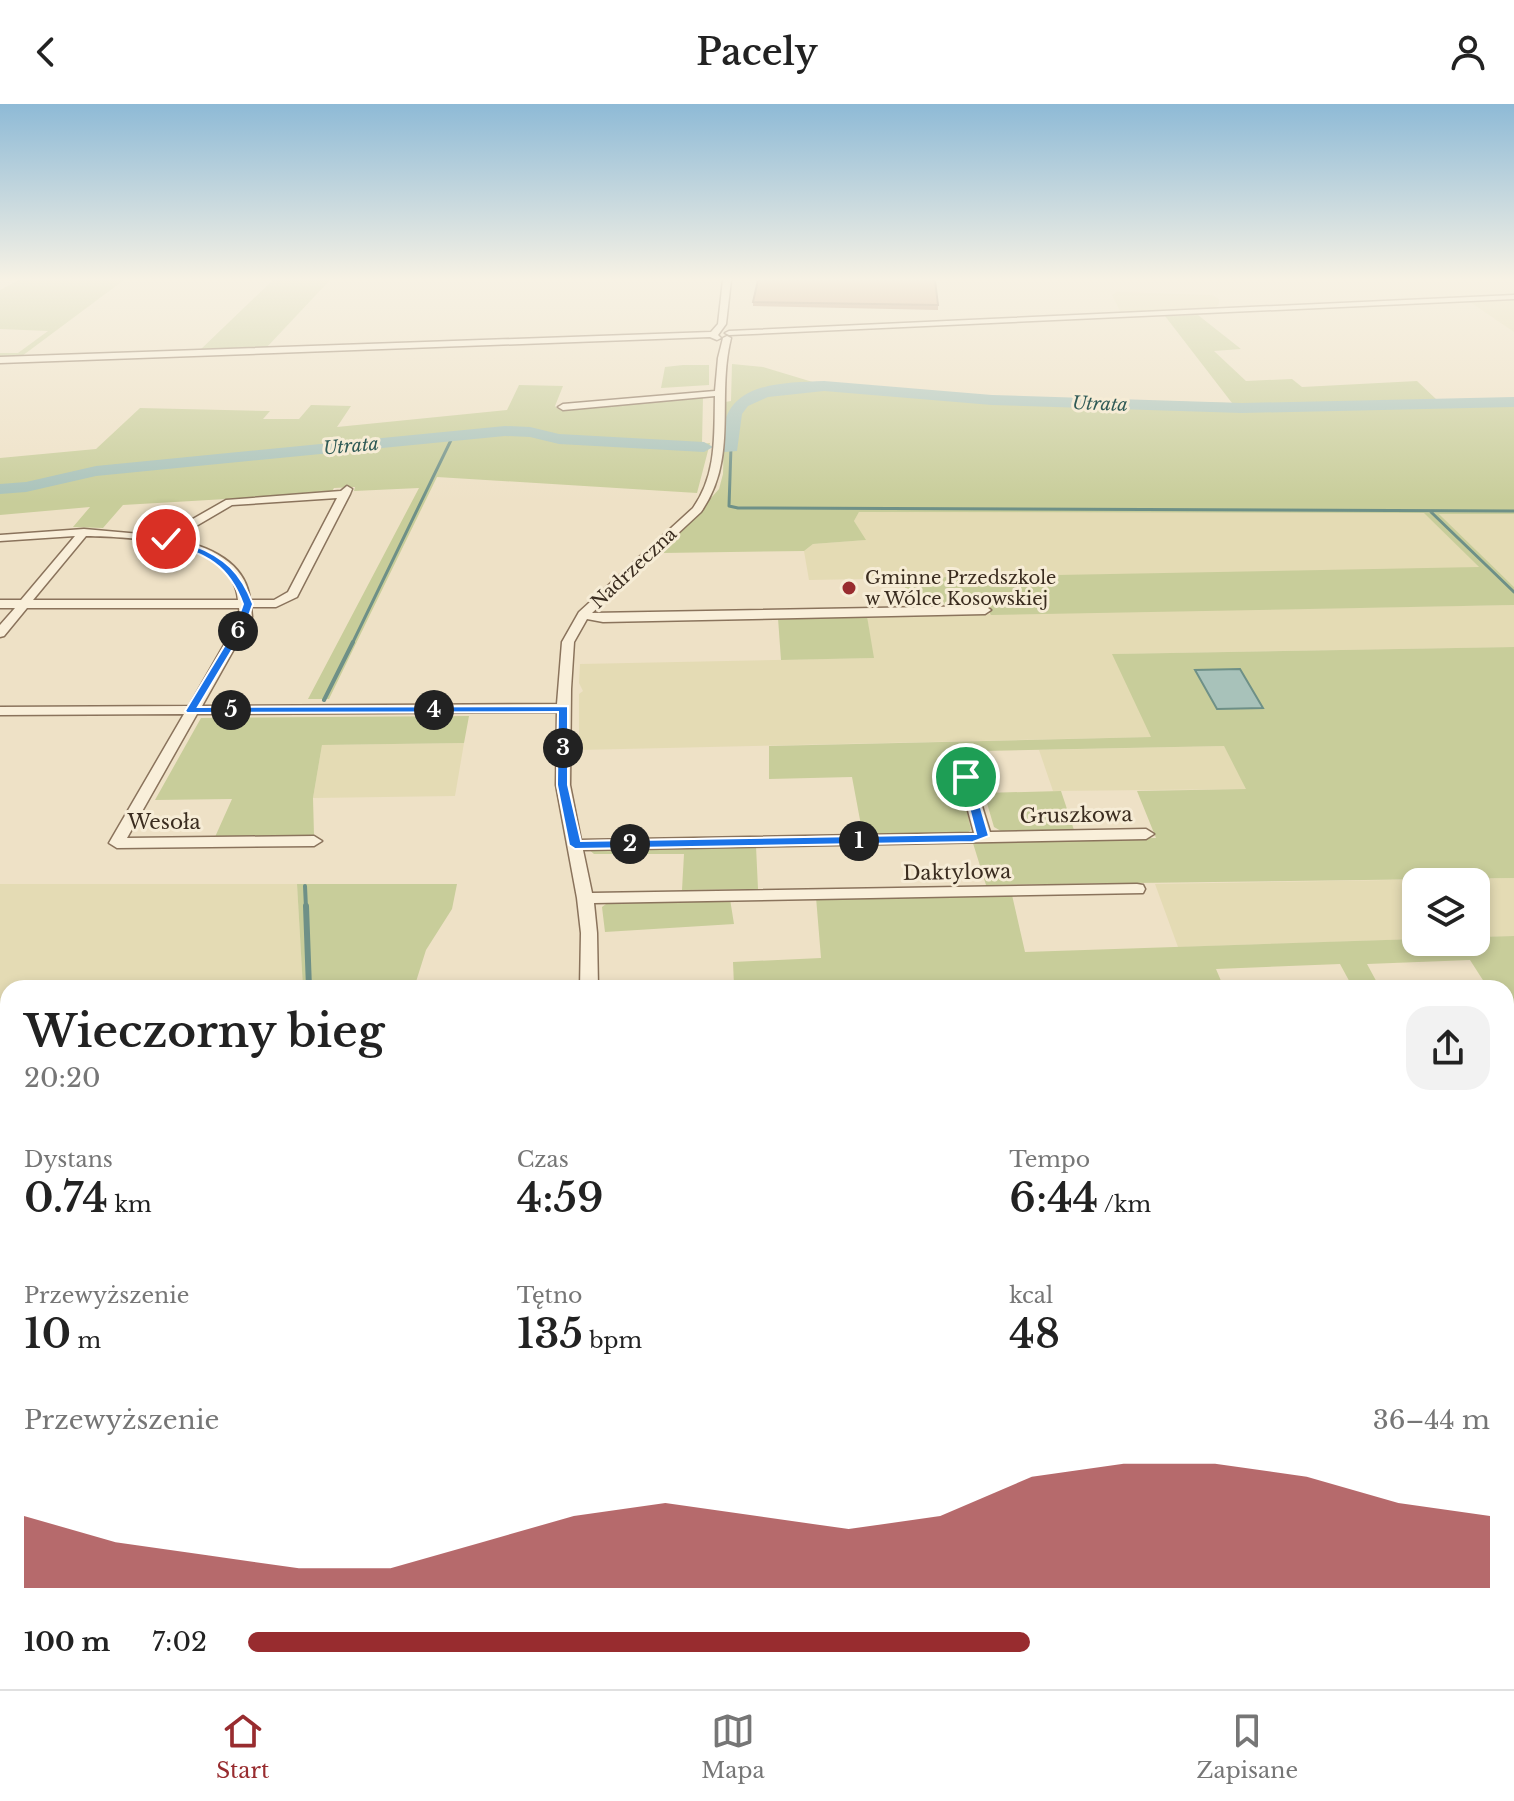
<!DOCTYPE html>
<html lang="pl">
<head>
<meta charset="utf-8">
<style>
	body { margin:0; font-family:"Libre Baskerville",serif; background:#f2f2f2; color:#222; height:100vh; display:flex; flex-direction:column; font-size:30px; white-space:nowrap }
	* { box-sizing:border-box; margin:0 }
	p { font-size:26px; color:#767676 }
	.icon { flex:none; width:44px; height:44px; fill:none; stroke:currentColor; stroke-width:2; stroke-linecap:round; stroke-linejoin:round }
	.map { position:relative; flex:1; overflow:hidden }
	.details { position:absolute; left:0px; top:876px; width:1514px; height:710px; display:flex; flex-direction:column; background:#fff; border-radius:24px 24px 0 0; box-shadow:0 4px 12px #0003 }
	.details>* { flex:none }
	.tools { position:absolute; left:1402px; top:764px; display:grid; gap:16px }
	.tools a { display:grid; place-items:center; width:88px; height:88px; border-radius:16px; background:#fff; box-shadow:0 4px 12px #0003; font-size:40px }
	.pin { position:absolute; display:grid; place-items:center; width:68px; height:68px; color:#fff; margin:-34px; border:4px solid #fff; border-radius:50%; box-shadow:0 2px 8px #0007 }
	.km { position:absolute; width:40px; height:40px; margin:-20px; border-radius:50%; background:#222; color:#fff; font-size:22px; line-height:40px; text-align:center }
	.round { display:grid; place-items:center; flex:none; width:84px; height:84px; border-radius:24px; background:#f2f2f2 }
	.summary { display:flex; align-items:center; justify-content:space-between; height:136px; padding:0 24px }
	h1 { font-size:44px; font-weight:600; line-height:60px }
	.figures { display:grid; grid-template-columns:repeat(3,1fr); gap:12px; height:136px; padding:8px 24px }
	.figures div { display:grid; align-content:center }
	.figures b { font-size:40px; font-weight:600 }
	.figures small { font-size:22px; font-weight:400 }
	.figures p { font-size:22px }
	.chart { height:224px; padding:16px 24px }
	.chart p { display:flex; justify-content:space-between }
	.chart svg { width:100%; height:144px; margin-top:8px; fill:#982c2f; opacity:.7 }
	ul { padding:0 24px; list-style:none; font-size:26px }
	li { display:grid; grid-template-columns:128px 96px 1fr; align-items:center; height:60px }
	li i { height:20px; border-radius:10px; background:#982c2f }
	header { display:flex; justify-content:space-between; align-items:center; height:104px; padding:0 24px; background:#fff; font-size:36px; font-weight:600 }
	.dock { display:flex; justify-content:space-around; align-items:center; height:112px; border-top:2px solid #e0e0e0; background:#fff; font-size:22px; color:#767676 }
	.dock a { display:grid; justify-items:center; gap:4px }
	.dock .on { color:#982c2f }
	.map>svg:first-child { display:block }
	.farmland { fill:#e4dbb4 }
	.green { fill:#c8cd9a }
	.water { fill:#a8c2ba; stroke:#6e9087; stroke-width:2 }
	.lines { fill:none; stroke-linecap:round; stroke-linejoin:round }
	.stream-far2 { stroke:#6e9087; stroke-width:3 }
	.stream-far1 { stroke:#6e9087; stroke-width:4 }
	.stream { stroke:#6e9087; stroke-width:6 }
	.river { fill:#a8c2ba; fill-rule:evenodd }
	.minor-casing { stroke:#8a735c; stroke-width:3 }
	.minor { fill:#f9efda; fill-rule:evenodd }
	.wall { fill:#af866b }
	.building { fill:#cc9c7c; stroke:#8f6d57; stroke-width:2 }
	.route { fill:#1a73e8; stroke:#fff; stroke-width:2 }
	.poi-dot { fill:#982c2f; stroke:#f6ecd6; stroke-width:3 }
	.labels { text-anchor:middle; stroke-width:6; stroke-linejoin:round; paint-order:stroke }
	.far-water-label { font-size:18px; font-style:italic; fill:#2f5a56; stroke:#f6ecd6 }
	.far-street-label { font-size:18px; fill:#3a2c1f; stroke:#f6ecd6 }
	.far-poi-label { font-size:18px; fill:#3a2c1f; stroke:#f6ecd6; text-anchor:start }
	.street-label { font-size:20px; fill:#3a2c1f; stroke:#f6ecd6 }
</style>
</head>
<body>
<header><svg class="icon" aria-label="back" viewBox="0 0 24 24"><path d="M15 5l-7 7 7 7"/></svg>Pacely<svg class="icon" aria-label="person" viewBox="0 0 24 24"><circle cx="12" cy="8" r="4"/><path d="M4 21q1-7 8-7t8 7"/></svg></header>
<div class="map">
<svg width="1514" height="1585" viewBox="0 0 1514 1585">
	<rect width="100%" height="100%" fill="#eee1c6"/>
	<path class="farmland" d="M 1117,188 L 1212,191 L 1219,195 L 1219,200 L 1215,205 L 1121,209 L 1112,191 Z
		M 1514,196 L 1514,228 L 1470,198 Z
		M 859,408 L 1425,409 L 1480,464 L 809,476 L 804,447 L 813,440 L 865,436 L 854,417 Z
		M 1438,409 L 1514,410 L 1514,483 L 1491,461 Z
		M 1514,501 L 1514,543 L 1113,550 L 1152,633 L 579,646 L 579,590 L 583,587 L 579,579 L 580,560 L 873,554 L 867,512 Z
		M 464,639 L 455,692 L 313,694 L 322,641 Z
		M 1224,642 L 1247,685 L 1053,687 L 1039,646 Z
		M 1514,774 L 1514,832 L 1476,833 L 1476,778 L 1416,778 L 1416,835 L 1178,843 L 1155,780 Z
		M 0,780 L 297,780 L 303,884 L 8,884 L 8,913 L 0,913 Z
		M 0,1140 L 8,1140 L 8,1458 L 0,1458 Z"/>
	<path class="green" d="M 19,176 L 124,176 L 22,252 L 0,252 L 0,249 L 18,249 L 48,227 L 0,225 L 0,186 Z
		M 273,176 L 330,176 L 267,243 L 200,246 Z
		M 1198,211 L 1241,245 L 1214,247 L 1246,277 L 1292,275 L 1302,283 L 1417,277 L 1437,296 L 1514,295 L 1514,410 L 1439,410 L 1514,483 L 1514,501 L 991,511 L 984,500 L 911,501 L 902,474 L 1479,463 L 1424,409 L 859,408 L 854,417 L 866,436 L 813,440 L 804,447 L 662,449 L 719,385 L 723,370 L 725,298 L 731,297 L 732,260 L 763,263 L 816,279 L 989,293 L 1232,299 L 1165,212 Z
		M 683,261 L 709,261 L 709,281 L 661,284 L 665,263 Z
		M 519,281 L 563,282 L 555,302 L 558,305 L 703,292 L 702,340 L 710,339 L 697,389 L 437,373 L 329,595 L 308,595 L 419,384 L 354,387 L 355,383 L 334,384 L 331,389 L 123,401 L 103,424 L 73,423 L 90,403 L 0,411 L 0,354 L 96,345 L 140,304 L 270,307 L 263,315 L 299,315 L 311,301 L 351,302 L 337,323 L 507,306 Z
		M 867,512 L 874,554 L 781,556 L 778,514 Z
		M 1514,543 L 1514,774 L 986,781 L 972,736 L 1156,734 L 1137,687 L 1246,685 L 1224,642 L 983,647 L 975,654 L 979,667 L 959,670 L 971,726 L 966,730 L 863,732 L 852,673 L 769,675 L 769,642 L 1151,633 L 1112,550 Z
		M 469,612 L 464,639 L 322,641 L 313,694 L 314,731 L 215,733 L 232,695 L 155,696 L 201,614 Z
		M 1061,687 L 1074,726 L 1001,727 L 994,723 L 984,689 Z
		M 756,742 L 758,785 L 682,786 L 684,750 L 594,750 L 587,744 Z
		M 297,780 L 457,780 L 452,805 L 426,846 L 414,884 L 303,884 Z
		M 1012,791 L 1025,848 L 1416,835 L 1416,838 L 1476,838 L 1476,833 L 1514,832 L 1514,923 L 1506,911 L 1506,884 L 1488,884 L 1470,856 L 1367,860 L 1380,884 L 1353,884 L 1340,860 L 1216,865 L 1224,884 L 894,884 L 891,876 L 734,882 L 733,858 L 821,854 L 816,793 Z
		M 730,795 L 734,820 L 605,828 L 602,803 L 610,797 Z
		M 0,913 L 8,913 L 8,1140 L 0,1140 Z
		M 1506,1159 L 1514,1173 L 1514,1585 L 1064,1585 L 1062,1578 L 1506,1578 Z
		M 633,1578 L 777,1578 L 686,1585 L 633,1585 Z"/>
	<path class="water" d="M 1240,565 L 1263,604 L 1217,605 L 1195,566 Z"/>
	<g class="lines">
		<path class="stream-far2" d="M 731,343 L 729,402 L 738,404 L 1514,407
			M 1431,408 L 1514,488
			M 352,540 L 453,332"/>
		<path class="stream-far1" d="M 324,596 L 353,538
			M 305,782 L 306,804"/>
		<path class="stream" d="M 306,802 L 309,884"/>
		<path class="river" d="M 824,277 L 992,291 L 1242,299 L 1514,293 L 1514,303 L 1242,309 L 992,301 L 824,287 L 768,293 L 748,302 L 742,310 L 737,347 L 724,348 L 715,343 L 722,338 C 722,278 778,279 824,277 Z
			M 505,322 L 530,323 L 559,330 L 704,338 L 713,343 L 704,348 L 559,340 L 530,333 L 505,332 L 96,372 L 26,388 L 0,390 L 0,380 L 26,378 L 96,362 Z"/>
		<g class="minor-casing">
			<path id="minor" d="M 723,176 L 731,176 L 726,220 L 718,231 L 721,234 L 717,236 L 710,233 L 0,259 L 0,253 L 711,228 L 718,220 Z
				M 1514,191 L 1514,195 L 729,231 L 725,229 L 729,227 Z
				M 727,232 L 731,234 C 716,295 739,354 701,408 L 592,509 L 985,502 L 991,506 L 985,510 L 603,518 L 587,515 L 574,538 L 571,585 L 570,681 L 581,736 L 974,729 L 959,673 L 966,669 L 973,673 L 990,728 L 1146,725 L 1154,730 L 1146,735 L 583,746 L 592,789 L 1137,780 L 1143,781 L 1145,785 L 1143,789 L 594,799 L 597,829 L 598,884 L 580,884 L 581,829 L 577,794 L 556,681 L 557,608 L 197,610 L 127,734 L 314,732 L 322,737 L 314,742 L 117,744 L 109,739 L 184,610 L 0,611 L 0,603 L 189,602 L 240,513 L 239,504 L 27,504 L 4,532 L 0,533 L 0,521 L 15,504 L 0,504 L 0,496 L 21,496 L 75,432 L 0,437 L 0,431 L 84,425 L 163,432 L 226,396 L 341,387 L 347,382 L 352,385 L 350,390 L 297,493 L 276,503 L 251,503 L 252,513 L 202,602 L 557,600 L 562,538 L 579,508 L 693,404 C 717,370 714,332 715,292 L 563,306 L 558,303 L 563,300 L 715,287 L 718,254 L 723,234 ZM 337,394 L 288,488 L 274,496 L 250,496 C 246,458 208,442 174,435 L 232,401 ZM 86,432 C 132,433 233,436 238,496 L 33,496 Z
				M 1506,936 L 1514,936 L 1514,950 L 1506,950 Z
				M 1506,1117 L 1514,1121 L 1514,1150 L 1506,1146 Z
				M 8,1531 L 8,1557 L 0,1558 L 0,1532 Z
				M 596,1578 L 622,1578 L 622,1585 L 596,1585 Z"/>
		</g>
		<use href="#minor" class="minor"/>
	</g>
	<path class="wall" d="M 753,198 L 938,201 L 938,206 L 753,202 Z"/>
	<path class="building" d="M 758,176 L 935,176 L 938,201 L 753,198 Z"/>
	<linearGradient id="sky" x2="0" y2="1"><stop stop-color="#8ebad6"/><stop offset="0.44" stop-color="#f7f2e5"/><stop offset="1" stop-color="#f7f2e5" stop-opacity="0"/></linearGradient>
	<rect width="1514" height="398" fill="url(#sky)"/>
	<path class="route" d="M 163,433 C 173,433 183,438 193,441 C 225,453 241,469 253,500 L 244,526 L 198,603 L 568,602 L 568,681 L 581,737 L 973,730 L 976,730 L 961,673 L 966,669 L 972,673 L 989,732 L 973,738 L 575,745 L 569,741 L 557,681 L 558,608 L 187,609 L 185,607 L 234,526 L 243,500 C 227,457 204,451 163,437 Z"/>
	<circle class="poi-dot" cx="849" cy="484" r="8"/>
	<g class="labels">
		<g class="far-water-label">
			<text transform="translate(1100 300) rotate(2)" y="6">Utrata</text>
			<text transform="translate(351 342) rotate(-5)" y="6">Utrata</text>
		</g>
		<g class="far-street-label">
			<text transform="translate(634 464) rotate(-43)" y="6">Nadrzeczna</text>
		</g>
		<g class="far-poi-label">
			<text x="865" y="480">Gminne Przedszkole<tspan x="865" dy="21">w Wólce Kosowskiej</tspan></text>
		</g>
		<g class="street-label">
			<text transform="translate(1076 711) rotate(-1)" y="7">Gruszkowa</text>
			<text x="164" y="725">Wesoła</text>
			<text transform="translate(957 768) rotate(-1)" y="7">Daktylowa</text>
		</g>
	</g>
</svg>
<div class="tools">
<a><svg class="icon" aria-label="layers" viewBox="0 0 24 24"><path d="M12 4l9 5-9 5-9-5zM3 14l9 5 9-5"/></svg></a>
</div>
<div class="pin" style="left:966px;top:673px;background:#1e9e55"><svg class="icon" aria-label="arrive" viewBox="0 0 24 24"><path d="M6 21V4h12l-3 4 3 4H6"/></svg></div>
<div class="pin" style="left:166px;top:435px;background:#d93025"><svg class="icon" aria-label="check" viewBox="0 0 24 24"><path d="M5 12l5 5 9-10"/></svg></div>
<b class="km" style="left:859px;top:737px">1</b>
<b class="km" style="left:630px;top:740px">2</b>
<b class="km" style="left:563px;top:644px">3</b>
<b class="km" style="left:434px;top:606px">4</b>
<b class="km" style="left:231px;top:606px">5</b>
<b class="km" style="left:238px;top:527px">6</b>
<section class="details">
<div class="summary"><div><h1>Wieczorny bieg</h1><p>20:20</p></div><a class="round"><svg class="icon" aria-label="share" viewBox="0 0 24 24"><path d="M12 15V3M7 8l5-5 5 5M5 13v7h14v-7"/></svg></a></div>
<div class="figures">
<div><p>Dystans</p><b>0.74<small> km</small></b></div>
<div><p>Czas</p><b>4:59</b></div>
<div><p>Tempo</p><b>6:44<small> /km</small></b></div>
</div>
<div class="figures">
<div><p>Przewyższenie</p><b>10<small> m</small></b></div>
<div><p>Tętno</p><b>135<small> bpm</small></b></div>
<div><p>kcal</p><b>48</b></div>
</div>
<div class="chart"><p><span>Przewyższenie</span>36–44 m</p>
<svg viewBox="0 0 160 44" preserveAspectRatio="none"><path d="M0 44V22L10 30L20 34L30 38L40 38L50 30L60 22L70 18L80 22L90 26L100 22L110 10L120 6L130 6L140 10L150 18L160 22V44z"/></svg>
</div>
<ul>
<li><b>100 m</b>7:02<i style="width:63%"></i></li>
</ul>
</section>
</div>
<nav class="dock">
<a class="on"><svg class="icon" aria-label="home" viewBox="0 0 24 24"><path d="M3 11l9-7 9 7M6 9v11h12V9"/></svg>Start</a>
<a><svg class="icon" aria-label="map" viewBox="0 0 24 24"><path d="M3 6l6-2 6 2 6-2v14l-6 2-6-2-6 2zM9 4v14M15 6v14"/></svg>Mapa</a>
<a><svg class="icon" aria-label="saved" viewBox="0 0 24 24"><path d="M7 4h10v16l-5-4-5 4z"/></svg>Zapisane</a>
</nav>
</body>
</html>
